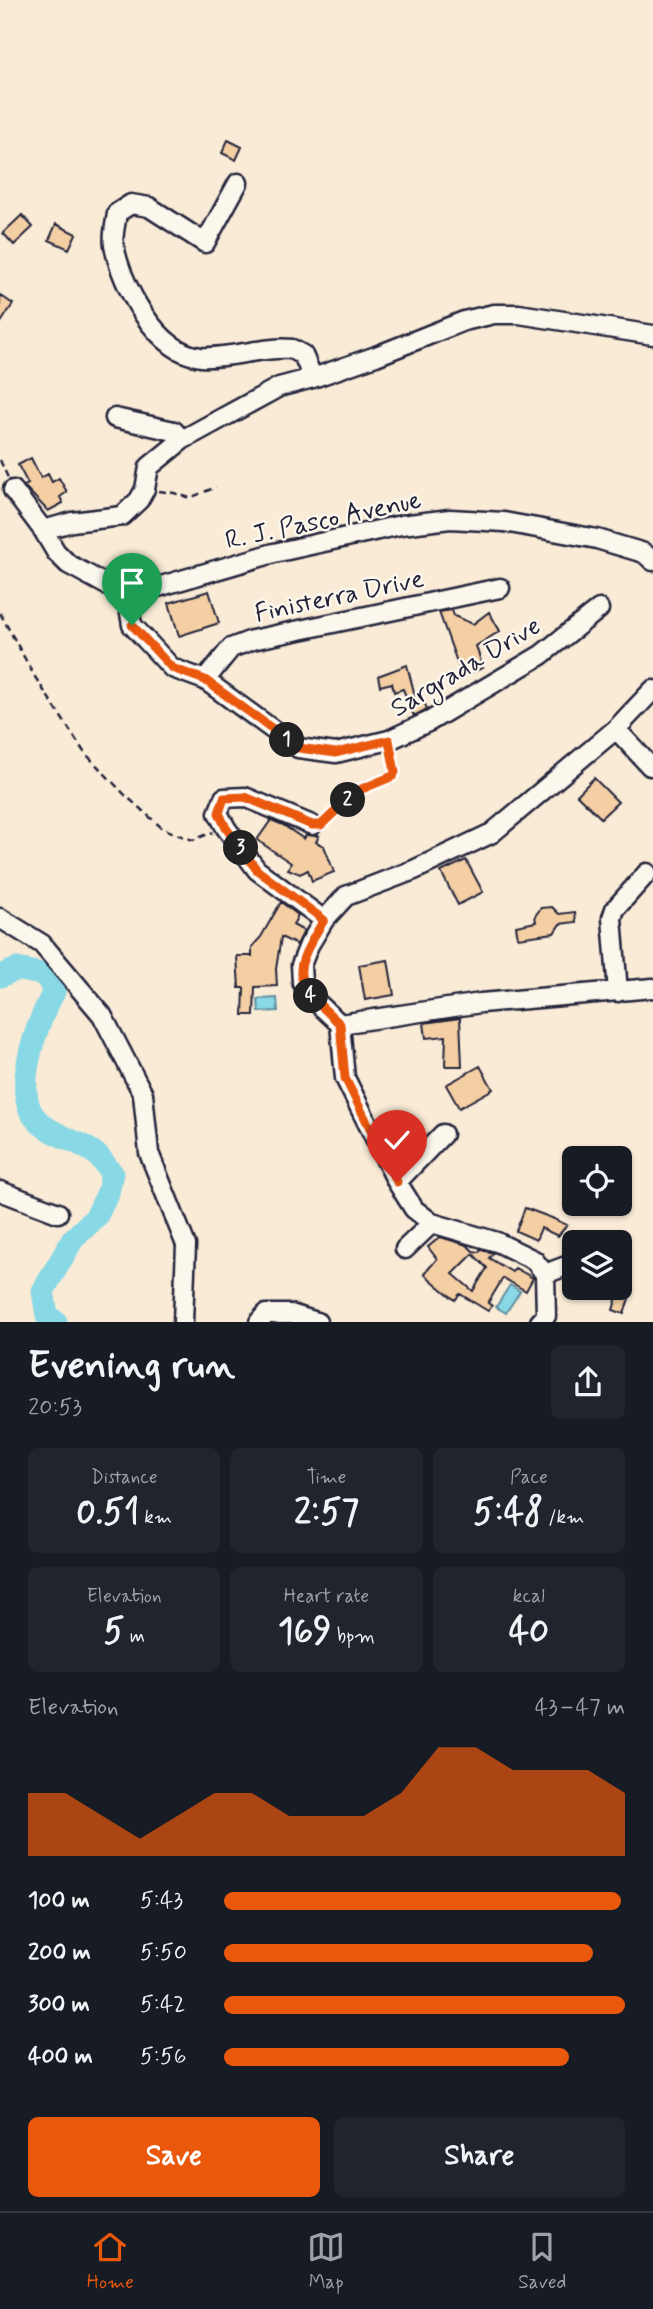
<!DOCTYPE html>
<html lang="en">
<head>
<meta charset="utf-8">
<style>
	body { margin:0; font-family:Mynerve,sans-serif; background:#20242c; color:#f1f3f6; height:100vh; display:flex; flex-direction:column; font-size:26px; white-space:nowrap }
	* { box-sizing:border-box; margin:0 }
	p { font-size:23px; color:#9ea1a6 }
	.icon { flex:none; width:38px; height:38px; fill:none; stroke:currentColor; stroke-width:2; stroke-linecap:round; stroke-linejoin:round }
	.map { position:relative; height:1322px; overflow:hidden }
	.details { display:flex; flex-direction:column; background:#171b24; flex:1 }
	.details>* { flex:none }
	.controls { position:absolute; left:562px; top:1146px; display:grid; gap:14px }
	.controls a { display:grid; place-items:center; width:70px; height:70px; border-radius:10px; background:#171b24; box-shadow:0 2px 5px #0004; font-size:35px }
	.pin { position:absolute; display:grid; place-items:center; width:60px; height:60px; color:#fff; margin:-72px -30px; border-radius:50% 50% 50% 0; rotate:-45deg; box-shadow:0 0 7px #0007 }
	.pin .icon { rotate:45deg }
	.km { position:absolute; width:35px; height:35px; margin:-18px; border-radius:50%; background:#222; color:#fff; font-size:19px; line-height:35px; text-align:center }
	.round { display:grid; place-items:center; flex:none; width:74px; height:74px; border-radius:10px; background:#20242c }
	.overview { display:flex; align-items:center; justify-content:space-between; height:119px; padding:0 28px }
	h1 { font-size:38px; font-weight:700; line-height:52px }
	.figures { display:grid; grid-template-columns:repeat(3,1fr); gap:10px; height:119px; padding:7px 28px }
	.figures div { display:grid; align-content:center; border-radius:10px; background:#20242c; text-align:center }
	.figures b { font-size:35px; font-weight:700 }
	.figures small { font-size:19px; font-weight:400 }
	.figures p { font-size:19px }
	.chart { height:196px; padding:14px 28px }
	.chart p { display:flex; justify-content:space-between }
	.chart svg { width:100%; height:126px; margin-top:7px; fill:#ea580c; opacity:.7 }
	.cta { display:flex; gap:14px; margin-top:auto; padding:14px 28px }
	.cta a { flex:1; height:80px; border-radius:10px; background:#ea580c; color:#fff; font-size:28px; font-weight:700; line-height:80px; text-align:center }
	.cta a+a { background:#20242c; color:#f1f3f6 }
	ul { padding:0 28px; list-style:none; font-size:23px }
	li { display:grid; grid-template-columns:112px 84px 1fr; align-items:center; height:52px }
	li i { height:18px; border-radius:9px; background:#ea580c }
	.tabs { display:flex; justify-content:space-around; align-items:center; height:98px; border-top:2px solid #363941; background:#171b24; font-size:19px; color:#9ea1a6 }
	.tabs a { display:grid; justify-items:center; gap:4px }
	.tabs .on { color:#ea580c }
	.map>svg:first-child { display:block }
	.water { fill:#89d8e5; stroke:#608fa1; stroke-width:2 }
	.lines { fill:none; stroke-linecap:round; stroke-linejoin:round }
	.river { stroke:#89d8e5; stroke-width:23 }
	.building { fill:#f4cfa4; stroke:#22223b; stroke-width:2; fill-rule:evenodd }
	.minor-casing { stroke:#22223b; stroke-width:23 }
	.path { stroke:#22223b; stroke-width:2.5; stroke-dasharray:7 5; stroke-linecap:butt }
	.minor { stroke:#fbf7ec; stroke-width:18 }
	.route-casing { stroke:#fff; stroke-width:14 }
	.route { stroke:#ea580c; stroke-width:9 }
	.labels { text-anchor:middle; stroke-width:5; stroke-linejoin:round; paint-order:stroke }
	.street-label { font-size:26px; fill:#22223b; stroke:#fbf7ec }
</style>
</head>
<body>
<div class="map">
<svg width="653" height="1322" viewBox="0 0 653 1322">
	<rect width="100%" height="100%" fill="#f9ebd6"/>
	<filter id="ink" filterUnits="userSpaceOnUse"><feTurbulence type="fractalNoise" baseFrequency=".0143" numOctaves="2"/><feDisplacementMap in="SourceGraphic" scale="14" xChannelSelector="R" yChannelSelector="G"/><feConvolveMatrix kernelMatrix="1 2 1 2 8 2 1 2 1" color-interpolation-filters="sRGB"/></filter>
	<g filter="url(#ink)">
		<path class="water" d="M 277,998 L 278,1011 L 259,1012 L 258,999 Z
			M 510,1285 L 520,1291 L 506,1313 L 496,1307 Z"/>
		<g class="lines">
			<path class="river" d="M 0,976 L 17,969 L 46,975 L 54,992 C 38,1020 10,1093 37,1120 C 53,1137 81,1140 98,1156 C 103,1161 107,1168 112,1173 L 108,1193 L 96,1217 L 73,1239 L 43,1291 L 47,1316 L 56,1322"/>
		</g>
		<path class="building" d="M 228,140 L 242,147 L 236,160 L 222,153 Z
			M 22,215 L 33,227 L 14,245 L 3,233 Z
			M 56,224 L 76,234 L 69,249 L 49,240 Z
			M 0,295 L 13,304 L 0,324 Z
			M 31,458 L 41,478 L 48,474 L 52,482 L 59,478 L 67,492 L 60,497 L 63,503 L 48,511 L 24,486 L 28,484 L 18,465 Z
			M 209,591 L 219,623 L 179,636 L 169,603 Z
			M 452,610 L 454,616 L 473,624 L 489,612 L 500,631 L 476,646 L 483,668 L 462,676 L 439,612 Z
			M 407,665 L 415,696 L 421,694 L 427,709 L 414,716 L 403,689 L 394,692 L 392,683 L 380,686 L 378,676 Z
			M 594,778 L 618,802 L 601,818 L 577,795 Z
			M 271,820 L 283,825 L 304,839 L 306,835 L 319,836 L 316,842 L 324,846 L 334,872 L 312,881 L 308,870 L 300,874 L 288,869 L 291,863 L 257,840 Z
			M 466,860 L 483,892 L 458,905 L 441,872 Z
			M 281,902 L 298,915 L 293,925 L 304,931 L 297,945 L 281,937 L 276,969 L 277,986 L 255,987 L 254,1015 L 243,1015 L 244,988 L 239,988 L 237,956 L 252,956 L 252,947 L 261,937 Z
			M 552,907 L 559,914 L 575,912 L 576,922 L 560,924 L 554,933 L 518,938 L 516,926 L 536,922 L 535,916 L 541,908 Z
			M 388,960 L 394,995 L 365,1000 L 359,965 Z
			M 460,1018 L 462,1066 L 445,1066 L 446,1036 L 426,1038 L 424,1023 Z
			M 480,1066 L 493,1089 L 459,1108 L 446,1085 Z
			M 525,1208 L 552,1218 L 567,1225 L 558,1236 L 541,1228 L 536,1240 L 516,1231 Z
			M 440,1237 L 467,1245 L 473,1251 L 479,1252 L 481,1249 L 493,1253 L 489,1258 L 512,1272 L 515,1268 L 533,1278 L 526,1291 L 503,1278 L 488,1303 L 492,1306 L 488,1311 L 460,1294 L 455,1300 L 424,1274 L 437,1259 L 428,1247 ZM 473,1254 L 487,1268 L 473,1291 L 453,1274 Z
			M 620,1288 L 631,1292 L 624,1314 L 613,1310 Z"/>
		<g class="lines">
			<g class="minor-casing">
				<path id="minor" d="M 238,183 L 205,243 L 149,207 L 131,204 L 117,213 C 116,223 112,235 114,245 C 121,285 157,353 201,357 C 231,359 262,346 292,349 L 303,355 L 313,378
					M 115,418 L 174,431 L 182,440
					M 13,490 L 43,530 L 56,552 L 68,564 L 127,596
					M 43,530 L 72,522 L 122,516 L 139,500 L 145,489 L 149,467 L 182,440 L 279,387 L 313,378 L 376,356 L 464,321 L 494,314 L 519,314 L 653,335
					M 127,596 L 132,625 L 172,668 L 205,680 L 298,748 L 336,753 L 389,740 L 430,721 L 541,655 L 599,609
					M 127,596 L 274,553 L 401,525 L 450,519 L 504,522 L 597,539 L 644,553 L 653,561
					M 205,680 L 231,648 L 252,640 L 500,588
					M 616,729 L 650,766
					M 312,825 L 245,797 L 224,798 L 218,813 L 226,828 L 257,870 L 324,920
					M 0,918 L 42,944 L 102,1015 L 143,1094 L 149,1153 L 186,1245 L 183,1322
					M 618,992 L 612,918 L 615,909 L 647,873
					M 340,1024 L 310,996 L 302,982 L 301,965 L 309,945 L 324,920 L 346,896 L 414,870 L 492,833 L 616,729 L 653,690
					M 340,1024 L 345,1078 L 397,1182 L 414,1209 L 432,1223 L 497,1242 L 534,1260 L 545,1274 L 546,1316 L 540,1322
					M 340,1024 L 481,1003 L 653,988
					M 397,1182 L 443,1134
					M 0,1191 L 58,1213
					M 405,1249 L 432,1223
					M 545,1274 L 574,1263
					M 259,1322 L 266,1314 L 291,1314 L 317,1322"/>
			</g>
			<path class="path" d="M 0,460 L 8,478
				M 159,491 L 174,493 L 190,498 L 216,487
				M 0,613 L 35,677 L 84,752 L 125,795 L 162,828 L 176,834 L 193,840 L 213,832
				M 326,821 L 357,791 L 393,776 L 395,772 L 392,754"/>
			<use href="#minor" class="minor"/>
		</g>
	</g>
	<g class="lines" filter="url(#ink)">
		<g class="route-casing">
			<path id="route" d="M 132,625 L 172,668 L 205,680 L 299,748 L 336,753 L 389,740 L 395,772 L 393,776 L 357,791 L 321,825 L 312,825 L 245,797 L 224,798 L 219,813 L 226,828 L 257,870 L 324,920 C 289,977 293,980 340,1024 L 345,1078 L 397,1182"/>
		</g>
		<use href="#route" class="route"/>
	</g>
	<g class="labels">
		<g class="street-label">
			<text transform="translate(323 519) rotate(-12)" y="9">R. J. Pasco Avenue</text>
			<text transform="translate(339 595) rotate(-12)" y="9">Finisterra Drive</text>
			<text transform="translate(465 666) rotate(-31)" y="9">Sargrada Drive</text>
		</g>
	</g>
</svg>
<div class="controls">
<a><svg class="icon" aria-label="locate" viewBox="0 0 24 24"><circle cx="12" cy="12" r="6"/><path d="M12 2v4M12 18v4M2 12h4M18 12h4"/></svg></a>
<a><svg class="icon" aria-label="layers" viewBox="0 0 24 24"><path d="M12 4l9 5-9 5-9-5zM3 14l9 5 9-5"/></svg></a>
</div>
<div class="pin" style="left:132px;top:625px;background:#1e9e55"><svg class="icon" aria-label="arrive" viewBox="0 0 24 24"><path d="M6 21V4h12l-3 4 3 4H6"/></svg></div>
<div class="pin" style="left:397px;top:1182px;background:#d93025"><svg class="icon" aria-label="check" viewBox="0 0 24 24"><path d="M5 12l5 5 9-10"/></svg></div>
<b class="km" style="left:287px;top:740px">1</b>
<b class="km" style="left:348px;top:800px">2</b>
<b class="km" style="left:241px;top:848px">3</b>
<b class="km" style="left:311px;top:996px">4</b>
</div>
<section class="details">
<div class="overview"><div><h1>Evening run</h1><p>20:53</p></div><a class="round"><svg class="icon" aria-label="share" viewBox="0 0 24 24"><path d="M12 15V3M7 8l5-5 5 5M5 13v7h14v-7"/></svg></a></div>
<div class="figures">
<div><p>Distance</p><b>0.51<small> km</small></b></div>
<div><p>Time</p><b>2:57</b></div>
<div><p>Pace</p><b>5:48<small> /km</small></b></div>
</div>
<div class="figures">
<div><p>Elevation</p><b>5<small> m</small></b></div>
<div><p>Heart rate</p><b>169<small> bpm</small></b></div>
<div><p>kcal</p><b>40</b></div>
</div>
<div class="chart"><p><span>Elevation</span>43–47 m</p>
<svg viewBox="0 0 160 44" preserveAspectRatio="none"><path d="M0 44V22L10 22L20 30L30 38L40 30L50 22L60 22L70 30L80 30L90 30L100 22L110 6L120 6L130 14L140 14L150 14L160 22V44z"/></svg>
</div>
<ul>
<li><b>100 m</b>5:43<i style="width:99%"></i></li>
<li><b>200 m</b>5:50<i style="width:92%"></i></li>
<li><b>300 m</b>5:42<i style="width:100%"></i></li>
<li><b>400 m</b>5:56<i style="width:86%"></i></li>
</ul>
<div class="cta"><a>Save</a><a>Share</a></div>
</section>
<nav class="tabs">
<a class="on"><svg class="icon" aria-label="home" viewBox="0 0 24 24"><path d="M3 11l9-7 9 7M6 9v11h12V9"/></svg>Home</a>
<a><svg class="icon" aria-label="map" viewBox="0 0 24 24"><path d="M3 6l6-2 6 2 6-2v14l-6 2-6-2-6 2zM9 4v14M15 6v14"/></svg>Map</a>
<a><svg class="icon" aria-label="saved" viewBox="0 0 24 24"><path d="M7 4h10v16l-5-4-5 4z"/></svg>Saved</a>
</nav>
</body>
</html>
